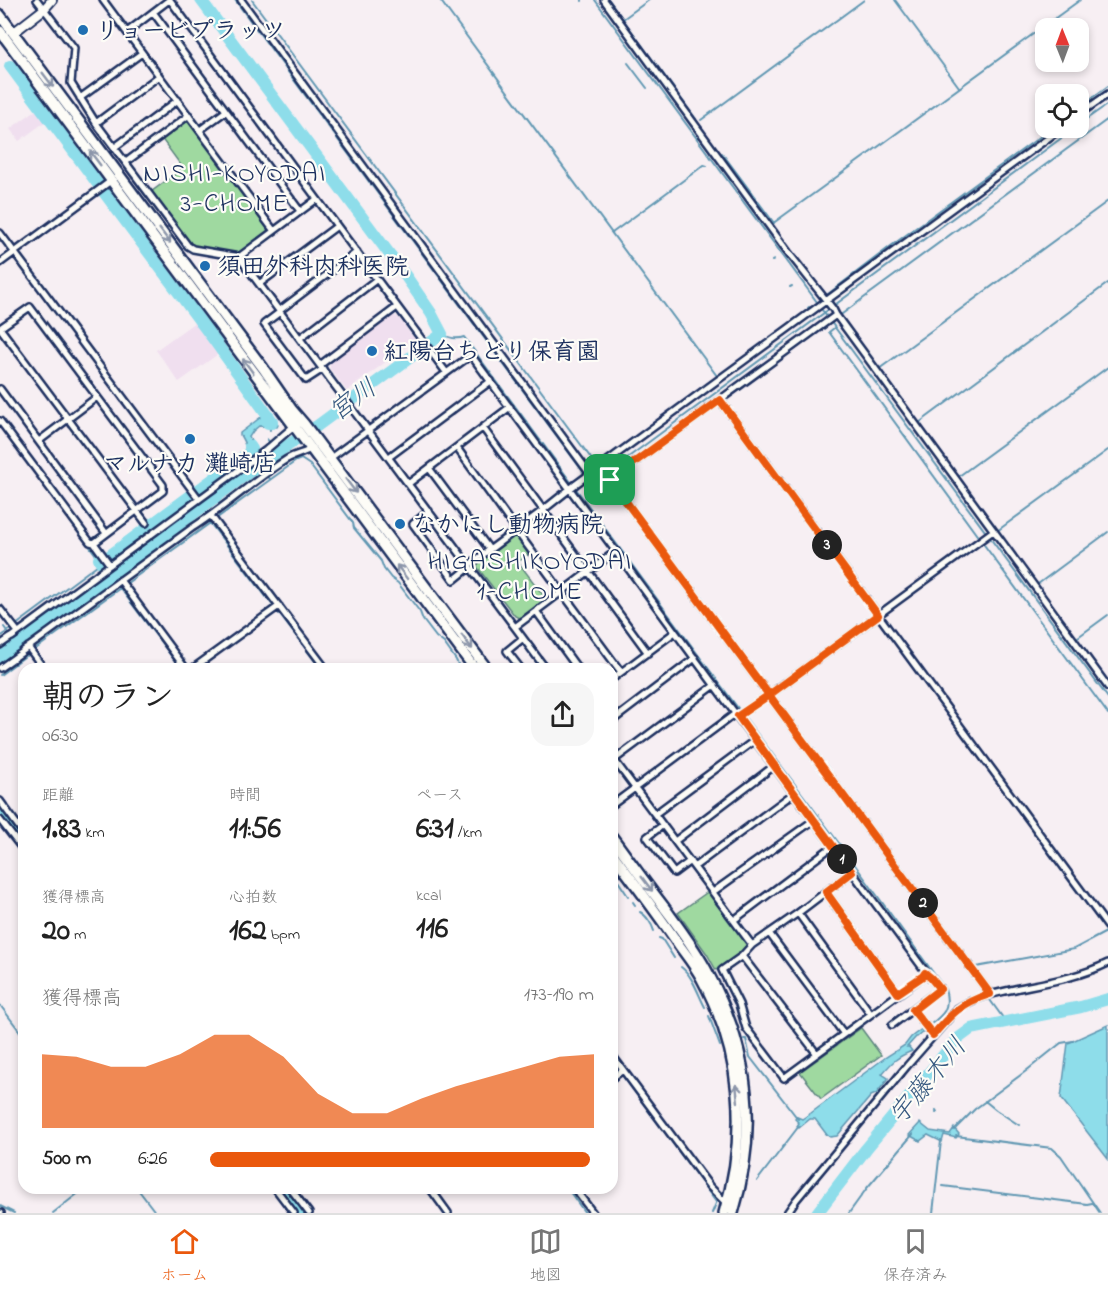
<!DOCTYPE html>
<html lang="ja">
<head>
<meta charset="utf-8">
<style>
	body { margin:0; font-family:"Indie Flower","Klee One",sans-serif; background:#f6f6f6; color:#222; height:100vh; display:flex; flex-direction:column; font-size:22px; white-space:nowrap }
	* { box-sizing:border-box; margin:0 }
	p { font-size:20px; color:#767676 }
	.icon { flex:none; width:33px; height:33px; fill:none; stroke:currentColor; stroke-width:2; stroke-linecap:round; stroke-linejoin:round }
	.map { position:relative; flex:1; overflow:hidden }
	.sheet { position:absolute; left:18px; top:663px; width:600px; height:531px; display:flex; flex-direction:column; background:#fff; border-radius:18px; box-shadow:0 3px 9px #0003 }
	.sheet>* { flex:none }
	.needle { width:39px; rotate:359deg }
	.buttons { position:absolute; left:1035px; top:18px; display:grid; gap:12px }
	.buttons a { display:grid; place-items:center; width:54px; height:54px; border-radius:12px; background:#fff; box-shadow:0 3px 9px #0003; font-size:30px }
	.pin { position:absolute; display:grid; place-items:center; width:51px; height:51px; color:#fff; margin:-26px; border-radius:12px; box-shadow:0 3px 9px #0006 }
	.km { position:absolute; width:30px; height:30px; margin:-15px; border-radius:50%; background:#222; color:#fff; font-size:16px; line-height:30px; text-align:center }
	.round { display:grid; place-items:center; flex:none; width:63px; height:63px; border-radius:18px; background:#f6f6f6 }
	.summary { display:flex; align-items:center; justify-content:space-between; height:102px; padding:0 24px }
	h1 { font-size:33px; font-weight:700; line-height:45px }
	.stats { display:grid; grid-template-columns:repeat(3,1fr); gap:9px; height:102px; padding:6px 24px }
	.stats div { display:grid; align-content:center }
	.stats b { font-size:30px; font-weight:700 }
	.stats small { font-size:16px; font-weight:400 }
	.stats p { font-size:16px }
	.chart { height:168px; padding:12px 24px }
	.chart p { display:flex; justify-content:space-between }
	.chart svg { width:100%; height:108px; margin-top:6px; fill:#ea580c; opacity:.7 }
	ul { padding:0 24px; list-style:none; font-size:20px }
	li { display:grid; grid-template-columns:96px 72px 1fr; align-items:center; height:45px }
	li i { height:15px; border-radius:8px; background:#ea580c }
	.tabs { display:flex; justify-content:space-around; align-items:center; height:84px; border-top:2px solid #e0e0e0; background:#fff; font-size:16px; color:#767676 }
	.tabs a { display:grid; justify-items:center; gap:3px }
	.tabs .active { color:#ea580c }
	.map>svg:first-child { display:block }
	.built { fill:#f0dfef }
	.green { fill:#9fd9a0; stroke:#5d847f; stroke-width:1.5 }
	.water { fill:#8eddea; stroke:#6097b2; stroke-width:1.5 }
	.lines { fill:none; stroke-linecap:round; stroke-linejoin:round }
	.stream { stroke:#6097b2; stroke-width:2 }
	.river { stroke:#8eddea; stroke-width:12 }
	.street-casing { stroke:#1b2f5e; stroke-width:10 }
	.secondary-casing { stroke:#1b2f5e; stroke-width:12 }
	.highway-casing { stroke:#1b2f5e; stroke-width:14 }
	.street { stroke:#fdfcf7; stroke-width:5 }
	.secondary { stroke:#fdfcf7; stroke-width:8 }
	.highway { stroke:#fdfcf7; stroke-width:9 }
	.oneway { stroke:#8c96aa }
	.route-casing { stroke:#fff; stroke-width:12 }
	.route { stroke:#ea580c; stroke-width:8 }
	.poi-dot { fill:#1f6fb2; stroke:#fdfcf7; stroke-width:2 }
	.labels { text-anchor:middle; stroke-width:4.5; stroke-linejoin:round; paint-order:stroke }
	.poi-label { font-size:24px; font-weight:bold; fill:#1b2f5e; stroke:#fdfcf7; text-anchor:start }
	.neighbourhood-label { font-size:26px; letter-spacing:1.5px; fill:#1b2f5e; stroke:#fdfcf7 }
	.water-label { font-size:26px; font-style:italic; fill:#385a81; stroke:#fdfcf7 }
</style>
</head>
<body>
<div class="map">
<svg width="1108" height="1213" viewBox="0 0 1108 1213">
	<rect width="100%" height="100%" fill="#f7eff3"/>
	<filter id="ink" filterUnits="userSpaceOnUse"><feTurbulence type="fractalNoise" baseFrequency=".0167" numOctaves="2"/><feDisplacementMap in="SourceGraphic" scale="12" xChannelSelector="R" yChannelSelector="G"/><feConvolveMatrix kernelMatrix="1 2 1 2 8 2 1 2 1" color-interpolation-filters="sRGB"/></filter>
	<g filter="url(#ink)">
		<path class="built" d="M 40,107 L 49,119 L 19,141 L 10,129 Z
			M 392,315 L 398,317 L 415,340 L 347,391 L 330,369 L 330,361 Z
			M 198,320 L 221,352 L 179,382 L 156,350 Z"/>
		<path class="green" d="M 188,119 L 271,230 L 239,254 L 198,249 L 191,246 L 151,192 L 183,168 L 161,138 Z
			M 513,536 L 518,537 L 530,553 L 518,562 L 547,600 L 521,619 L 515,616 L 477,567 L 478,562 Z
			M 709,891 L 748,944 L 745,950 L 716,970 L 707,954 L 678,913 Z
			M 861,1028 L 881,1055 L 821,1099 L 800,1072 Z"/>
		<path class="water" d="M 268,411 L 278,425 L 277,427 L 259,426 L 253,431 L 249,437 L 255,450 L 253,454 L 249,455 L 243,459 L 241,456 C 249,449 244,442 240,435 L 240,433 L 261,417 Z
			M 1108,1025 L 1108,1159 L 1061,1098 L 1068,1043 Z
			M 923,1028 L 925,1030 L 917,1037 L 916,1037 L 907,1047 L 909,1047 L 912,1051 C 897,1057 892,1062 882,1074 L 888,1078 L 888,1079 L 876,1094 L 871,1096 L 837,1136 L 830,1137 L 827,1135 L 815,1119 L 810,1119 L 799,1128 L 797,1126 L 799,1123 L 795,1119 L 797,1117 L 802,1119 L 811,1113 L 886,1057 L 905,1045 L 911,1037 Z
			M 920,1123 L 930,1131 L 950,1134 L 954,1128 L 959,1134 L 956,1138 L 944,1135 L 942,1142 L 928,1135 L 920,1141 L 909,1135 Z"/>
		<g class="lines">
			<path class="stream" d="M 235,0 L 584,473 L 592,482 L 596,481 L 1075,128
				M 252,0 L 596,465
				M 440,0 L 717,376
				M 582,0 L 582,1
				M 595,0 L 817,302
				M 609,0 L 696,119
				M 895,0 L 959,87
				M 623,19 L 649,0
				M 628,63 L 647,88
				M 1078,108 L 1108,86
				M 701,120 L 864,0
				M 1078,125 L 1108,104
				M 722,153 L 774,223
				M 772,224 L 1080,0
				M 612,233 L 704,165 L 707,166
				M 772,261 L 774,260
				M 790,287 L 792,286
				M 828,294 L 891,246 L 1052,128
				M 808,308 L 809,307
				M 822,310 L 1108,698
				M 842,314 L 1108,119
				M 834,328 L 829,332 L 979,538
				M 442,334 C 449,338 456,340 464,337 L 702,660 L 847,854 L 945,989 C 952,1013 939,1017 922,1031
				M 879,369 L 1108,201
				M 719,404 L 1107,932
				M 919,423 L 1108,283
				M 269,424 L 270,430
				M 0,426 L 99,559
				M 267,439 L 270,443
				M 273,447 L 277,452
				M 258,461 L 270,479
				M 601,472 L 608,482
				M 959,476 L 1108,367
				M 210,523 L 321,669
				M 997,531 L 1108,450
				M 980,544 L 982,542 L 1108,714
				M 672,569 L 983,990
				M 1038,584 L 1108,532
				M 120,588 L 181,669
				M 0,614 L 11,629
				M 4,627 L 22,652
				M 8,631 L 101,562
				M 0,637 L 6,633
				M 1078,637 L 1108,615
				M 29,654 L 40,669
				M 26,656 L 296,461 L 301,459 L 310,465 L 353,523 L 354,528 L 381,561 L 384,569 L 391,578 L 398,583 L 420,612 L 423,620 L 436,637 L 444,643 L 456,660 L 460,669
				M 0,675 L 24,657
				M 774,694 L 791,682
				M 612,872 L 628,896
				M 633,902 L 635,905
				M 640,912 C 646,915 652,924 654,931
				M 659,938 L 662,939 L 674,958
				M 681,967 C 693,976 698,994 705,1007
				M 976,967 L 1074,949 L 1108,931
				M 990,1000 L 1006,1022
				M 0,1005 L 24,1037
				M 709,1016 L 720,1046
				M 744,1039 L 746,1039 L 750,1057 L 798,1119
				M 612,1062 L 618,1070
				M 622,1075 L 716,1202
				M 913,1092 L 919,1096
				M 985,1101 L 996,1110 L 1019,1125
				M 936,1110 L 937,1112 L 936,1113
				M 954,1130 L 975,1109 L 1026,1071 L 1061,1043 L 1073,1041
				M 956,1136 L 1052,1148 L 1061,1156 L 1100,1213
				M 757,1181 L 799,1126
				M 943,1186 L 1087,1204 L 1092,1203
				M 137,1188 L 156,1213
				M 426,1188 L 444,1213
				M 567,1188 L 585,1213
				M 0,1206 L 14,1213
				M 53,1213 L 85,1188
				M 712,1213 L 717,1201
				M 849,1213 L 867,1188 L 913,1134
				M 933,1213 L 941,1141"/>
			<path class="river" d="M 10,66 L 214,340 L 272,421 L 272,423 L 268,423
				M 99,559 L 101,562 L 251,451 L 252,449 L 250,446
				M 18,644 L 260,464 L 317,426 L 442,334 L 431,313 L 405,275 L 201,0
				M 0,657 L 16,645
				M 0,811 L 24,843
				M 283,1188 L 302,1213
				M 817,1213 L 866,1149 L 956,1040 L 971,1029 L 1081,1007 L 1108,999"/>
			<g class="street-casing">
				<path id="street" d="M 37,0 L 74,48 L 71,83 L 96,123 L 188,246 L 193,249 L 239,257 L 546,669
					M 103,0 L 274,231
					M 170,0 L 317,199 L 446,372
					M 241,0 L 590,474
					M 604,0 L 788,252 L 833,309 L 836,315 L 1108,687
					M 153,12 L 300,211
					M 127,32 L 169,0
					M 80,98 L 142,53
					M 1078,115 L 1108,94
					M 96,123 L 159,76
					M 200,130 L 226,111
					M 115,147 L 178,100
					M 126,162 L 189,115
					M 0,233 L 199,499
					M 239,257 L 317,199
					M 0,263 L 112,180
					M 259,284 L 337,226
					M 279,311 L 357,252
					M 280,312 L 264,324 L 306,380 L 323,369
					M 0,328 L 30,307 L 163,485 L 163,491 L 94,543 L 110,565
					M 0,328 L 146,523
					M 300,338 L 377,279
					M 320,365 L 397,307
					M 0,389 L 106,533
					M 720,400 L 1108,927
					M 0,421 L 90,542 L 94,543
					M 483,428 L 648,653
					M 39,441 L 97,397
					M 457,448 L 516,530 L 621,672
					M 389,457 L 491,381
					M 329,459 L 471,355 L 925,971 L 923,976 L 784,1078 L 746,1028 L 739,1004 L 722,970 L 742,956 L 752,945 L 798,913 L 852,872
					M 603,466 L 609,474 L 610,480 L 990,994
					M 429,468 L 489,549
					M 610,480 L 836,315
					M 408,484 L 510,407
					M 429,511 L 413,524 L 454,580 L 470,567
					M 211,516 L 326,669
					M 469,565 L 542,511 L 576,484 L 1062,128
					M 120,580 L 186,669
					M 0,609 L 18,632
					M 536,611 L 578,669
					M 515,627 L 616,551
					M 12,637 L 266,450 L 295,425
					M 0,645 L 10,638
					M 28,647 L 44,669
					M 23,651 L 192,528 C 225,507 254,480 287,459 C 296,454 305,453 313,448
					M 0,668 L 21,653
					M 192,669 L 279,606
					M 521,669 L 507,651 L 523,638
					M 612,679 L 675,632
					M 738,716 L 773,692 L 993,531
					M 612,721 L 695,658
					M 612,757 L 752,945
					M 614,760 L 715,685
					M 0,801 L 24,834
					M 612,805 L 736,713
					M 655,814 L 755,740
					M 0,820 L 24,851
					M 663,825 L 647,837 L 674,873 L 690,861
					M 675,841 L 774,766
					M 694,867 L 794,793
					M 713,892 L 814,820
					M 826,892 L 898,993
					M 798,913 L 871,1014
					M 734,920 L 833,846
					M 769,933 L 844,1034
					M 742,956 L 817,1054
					M 913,1010 L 933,1035
					M 892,1025 L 940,989 L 931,978 L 925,973
					M 612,1055 L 710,1187 L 726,1203
					M 612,1078 L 623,1070
					M 275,1188 L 294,1213
					M 290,1188 L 309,1213
					M 430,1188 L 448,1213
					M 574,1188 L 593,1213
					M 0,1213 L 1,1213
					M 787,1213 L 796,1200 L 907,1066 L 957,1009 C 976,996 997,993 1019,988 C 1049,982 1080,977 1108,963"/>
			</g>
			<g class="secondary-casing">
				<path id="secondary" d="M 13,33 L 44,9 L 52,0"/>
			</g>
			<g class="highway-casing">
				<path id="highway" d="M 0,15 L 263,368 L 292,410 L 304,424 L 487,669
					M 0,31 L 475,669
					M 612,837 C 629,860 646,884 664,907 C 680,929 697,951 709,975 C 750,1051 758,1131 733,1213
					M 612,853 C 635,884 658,914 679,945 C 687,956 696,967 702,979 C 742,1053 748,1133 724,1213"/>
			</g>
			<use href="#street" class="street"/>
			<use href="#secondary" class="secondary"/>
			<use href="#highway" class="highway"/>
		</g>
		<defs><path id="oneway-shaft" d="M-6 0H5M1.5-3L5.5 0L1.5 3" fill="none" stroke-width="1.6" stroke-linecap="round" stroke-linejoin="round" transform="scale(1.5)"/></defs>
		<g class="oneway">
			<use href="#oneway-shaft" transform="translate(48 80) rotate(53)"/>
			<use href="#oneway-shaft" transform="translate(95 158) rotate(-127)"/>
			<use href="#oneway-shaft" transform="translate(165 236) rotate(53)"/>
			<use href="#oneway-shaft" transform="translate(248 366) rotate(-126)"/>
			<use href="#oneway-shaft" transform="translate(351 486) rotate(53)"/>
			<use href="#oneway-shaft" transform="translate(402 572) rotate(-127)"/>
			<use href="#oneway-shaft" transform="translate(467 642) rotate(53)"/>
			<use href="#oneway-shaft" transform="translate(647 884) rotate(53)"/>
			<use href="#oneway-shaft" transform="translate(737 1093) rotate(-96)"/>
		</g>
	</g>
	<g class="lines" filter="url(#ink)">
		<g class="route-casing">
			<path id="route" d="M 610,480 L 769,695 L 738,716 L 852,872 L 826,892 L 898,993 L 923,976 L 925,973 L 931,978 L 940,989 L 913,1010 L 933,1035 C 952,1013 961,1003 990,994 L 769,695 L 878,615 L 720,400 L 610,480"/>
		</g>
		<use href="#route" class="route"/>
	</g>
	<g class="poi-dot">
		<circle cx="83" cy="30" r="6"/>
		<circle cx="205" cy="266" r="6"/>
		<circle cx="372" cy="351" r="6"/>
		<circle cx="190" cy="439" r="6"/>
		<circle cx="400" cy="524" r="6"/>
	</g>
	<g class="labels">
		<g class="poi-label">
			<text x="95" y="38">リョービプラッツ</text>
			<text x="217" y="274">須田外科内科医院</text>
			<text x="384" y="359">紅陽台ちどり保育園</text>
			<text x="190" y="471" text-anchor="middle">マルナカ 灘崎店</text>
			<text x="412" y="532">なかにし動物病院</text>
		</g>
		<g class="neighbourhood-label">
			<text x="235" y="181">NISHI-KOYODAI<tspan x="235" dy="30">3-CHOME</tspan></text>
			<text x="530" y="569">HIGASHIKOYODAI<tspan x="530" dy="30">1-CHOME</tspan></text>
		</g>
		<g class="water-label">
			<text transform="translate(352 399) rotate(-36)" y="9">宮川</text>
			<text transform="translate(927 1080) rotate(-50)" y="9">宇藤木川</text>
		</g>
	</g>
</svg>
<div class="buttons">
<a><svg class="needle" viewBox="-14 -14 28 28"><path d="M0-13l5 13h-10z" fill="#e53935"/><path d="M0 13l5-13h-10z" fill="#767676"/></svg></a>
<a><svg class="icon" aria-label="locate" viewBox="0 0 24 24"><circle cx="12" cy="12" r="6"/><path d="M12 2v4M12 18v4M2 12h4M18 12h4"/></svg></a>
</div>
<div class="pin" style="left:610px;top:480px;background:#1e9e55"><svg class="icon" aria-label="arrive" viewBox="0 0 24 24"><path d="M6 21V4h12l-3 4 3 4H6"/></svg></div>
<b class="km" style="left:842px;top:859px">1</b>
<b class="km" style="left:923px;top:903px">2</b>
<b class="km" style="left:827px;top:545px">3</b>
<section class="sheet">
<div class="summary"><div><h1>朝のラン</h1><p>06:30</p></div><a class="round"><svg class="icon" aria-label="share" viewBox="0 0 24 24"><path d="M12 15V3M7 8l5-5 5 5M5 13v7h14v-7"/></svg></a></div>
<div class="stats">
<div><p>距離</p><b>1.83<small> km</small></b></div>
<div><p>時間</p><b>11:56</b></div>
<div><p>ペース</p><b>6:31<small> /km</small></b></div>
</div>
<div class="stats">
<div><p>獲得標高</p><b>20<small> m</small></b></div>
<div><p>心拍数</p><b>162<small> bpm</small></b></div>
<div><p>kcal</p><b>116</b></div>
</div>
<div class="chart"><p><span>獲得標高</span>173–190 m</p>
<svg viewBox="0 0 160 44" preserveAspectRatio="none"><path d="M0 44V14L10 15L20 19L30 19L40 14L50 6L60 6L70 15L80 30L90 38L100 38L110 32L120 27L130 23L140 19L150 15L160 14V44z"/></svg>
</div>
<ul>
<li><b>500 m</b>6:26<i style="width:99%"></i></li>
</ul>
</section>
</div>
<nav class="tabs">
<a class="active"><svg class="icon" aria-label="home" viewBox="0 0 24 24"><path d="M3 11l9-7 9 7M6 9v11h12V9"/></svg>ホーム</a>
<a><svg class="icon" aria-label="map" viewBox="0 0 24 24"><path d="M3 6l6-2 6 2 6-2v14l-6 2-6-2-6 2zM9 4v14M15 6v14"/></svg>地図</a>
<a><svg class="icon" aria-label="saved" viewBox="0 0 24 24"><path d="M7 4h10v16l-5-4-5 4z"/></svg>保存済み</a>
</nav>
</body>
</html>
